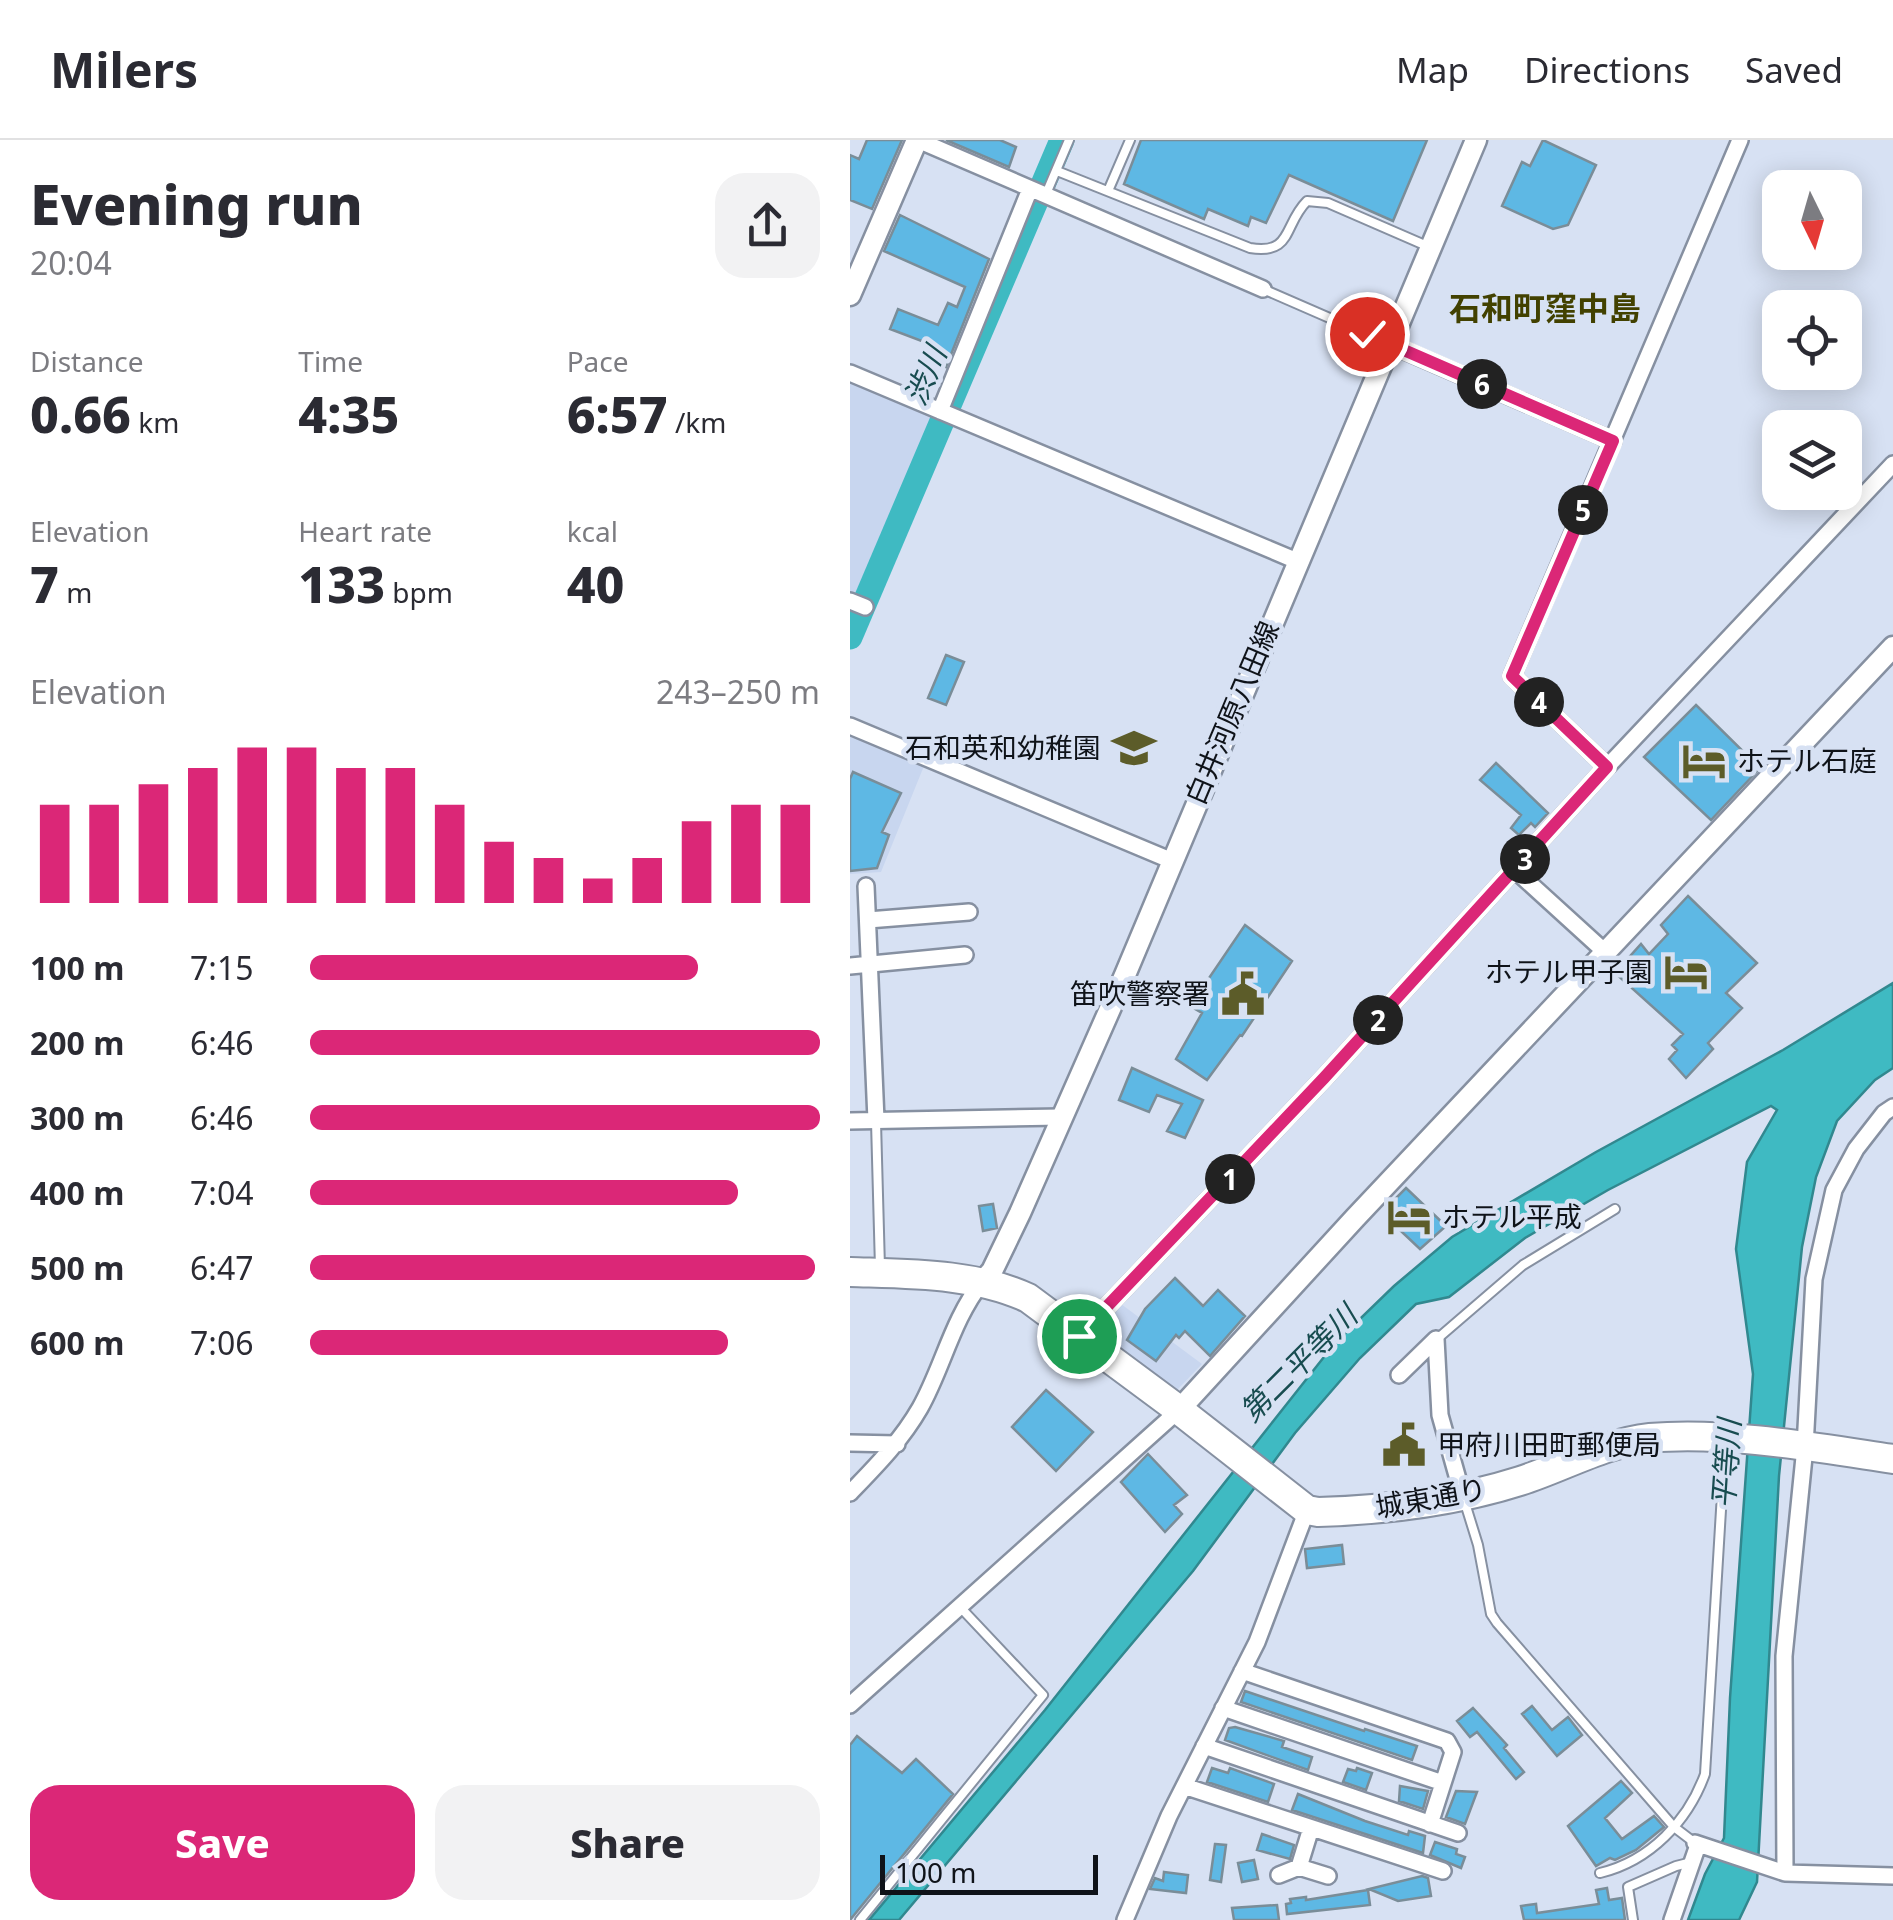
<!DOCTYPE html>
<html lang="en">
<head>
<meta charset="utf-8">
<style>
	body { margin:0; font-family:"Noto Sans","Noto Sans JP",sans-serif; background:#f2f2f3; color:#2b2b33; height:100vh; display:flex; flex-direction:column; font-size:38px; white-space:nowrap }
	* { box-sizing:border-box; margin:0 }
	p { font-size:32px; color:#7c7c81 }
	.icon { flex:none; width:55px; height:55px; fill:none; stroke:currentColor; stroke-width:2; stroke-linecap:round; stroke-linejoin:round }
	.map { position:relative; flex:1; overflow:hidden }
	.drawer { display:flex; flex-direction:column; background:#fff; width:850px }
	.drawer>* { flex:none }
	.needle { width:65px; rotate:175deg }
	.buttons { position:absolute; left:912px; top:30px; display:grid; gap:20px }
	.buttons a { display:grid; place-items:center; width:100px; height:100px; border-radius:20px; background:#fff; box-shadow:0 5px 25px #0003; font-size:50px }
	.scale { position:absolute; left:30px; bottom:25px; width:218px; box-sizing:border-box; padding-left:10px; border:5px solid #0f1319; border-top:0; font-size:28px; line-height:35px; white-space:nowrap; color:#0f1319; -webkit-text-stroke:8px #d7e1f3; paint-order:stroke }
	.pin { position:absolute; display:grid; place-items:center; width:85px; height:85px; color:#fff; margin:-42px; border:5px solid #fff; border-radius:50%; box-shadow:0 2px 10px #0007 }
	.km { position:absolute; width:50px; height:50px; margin:-25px; border-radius:50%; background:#222; color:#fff; font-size:28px; line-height:50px; text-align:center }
	.round { display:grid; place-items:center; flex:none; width:105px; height:105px; border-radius:30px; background:#f2f2f3 }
	.overview { display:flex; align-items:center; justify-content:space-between; height:170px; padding:0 30px }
	h1 { font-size:55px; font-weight:800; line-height:75px }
	.figures { display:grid; grid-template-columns:repeat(3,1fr); gap:15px; height:170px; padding:10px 30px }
	.figures div { display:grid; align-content:center }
	.figures b { font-size:50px; font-weight:800 }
	.figures small { font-size:28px; font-weight:400 }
	.figures p { font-size:28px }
	.chart { height:280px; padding:20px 30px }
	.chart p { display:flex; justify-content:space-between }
	.chart svg { width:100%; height:180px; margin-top:10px; stroke:#db2777; stroke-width:6 }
	.button { display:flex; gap:20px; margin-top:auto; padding:20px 30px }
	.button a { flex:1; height:115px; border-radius:30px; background:#db2777; color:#fff; font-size:40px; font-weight:800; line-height:115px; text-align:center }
	.button a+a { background:#f2f2f3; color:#2b2b33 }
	ul { padding:0 30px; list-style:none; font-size:32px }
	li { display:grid; grid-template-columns:160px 120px 1fr; align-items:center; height:75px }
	li i { height:25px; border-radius:12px; background:#db2777 }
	header { display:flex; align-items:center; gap:60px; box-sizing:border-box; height:140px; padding:0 50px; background:#fff; border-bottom:2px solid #e1e1e2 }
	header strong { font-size:48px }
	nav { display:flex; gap:55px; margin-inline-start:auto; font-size:35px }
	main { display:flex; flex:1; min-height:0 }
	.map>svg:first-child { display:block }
	.built { fill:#c8d6ef }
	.water { fill:#3fbac2; stroke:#31888f; stroke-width:2.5 }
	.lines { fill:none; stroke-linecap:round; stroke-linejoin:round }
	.river { stroke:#3fbac2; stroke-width:25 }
	.building { fill:#5eb8e4; stroke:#7a8d98; stroke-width:2.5 }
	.lane-casing { stroke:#8690a1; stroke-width:12 }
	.street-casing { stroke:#8690a1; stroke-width:20 }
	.secondary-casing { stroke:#8690a1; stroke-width:25 }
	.highway-casing { stroke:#8690a1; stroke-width:32 }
	.lane { stroke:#fff; stroke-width:8 }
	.street { stroke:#fff; stroke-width:15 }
	.secondary { stroke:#fff; stroke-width:20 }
	.highway { stroke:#fff; stroke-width:28 }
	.route-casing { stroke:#fff; stroke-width:20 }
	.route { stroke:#db2777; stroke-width:12 }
	.labels { text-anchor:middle; stroke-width:9; stroke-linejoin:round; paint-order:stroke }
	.street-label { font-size:28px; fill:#0f1319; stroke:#d7e1f3 }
	.poi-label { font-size:28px; fill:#0f1319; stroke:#d7e1f3; text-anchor:end }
	.water-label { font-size:30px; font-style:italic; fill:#184c50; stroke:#d7e1f3 }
	.quarter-label { font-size:32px; font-weight:bold; fill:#424100; stroke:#d7e1f3 }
</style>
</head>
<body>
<header>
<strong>Milers</strong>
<nav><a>Map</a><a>Directions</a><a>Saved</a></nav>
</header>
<main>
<section class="drawer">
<div class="overview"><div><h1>Evening run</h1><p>20:04</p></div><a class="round"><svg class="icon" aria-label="share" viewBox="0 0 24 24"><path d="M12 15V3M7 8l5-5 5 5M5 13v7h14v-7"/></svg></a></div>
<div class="figures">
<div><p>Distance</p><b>0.66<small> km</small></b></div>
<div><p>Time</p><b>4:35</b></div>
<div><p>Pace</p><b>6:57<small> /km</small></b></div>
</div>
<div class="figures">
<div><p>Elevation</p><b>7<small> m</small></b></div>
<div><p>Heart rate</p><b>133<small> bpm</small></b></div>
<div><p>kcal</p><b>40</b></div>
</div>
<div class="chart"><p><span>Elevation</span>243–250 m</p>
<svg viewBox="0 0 160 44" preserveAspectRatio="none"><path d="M5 44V20M15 44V20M25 44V15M35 44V11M45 44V6M55 44V6M65 44V11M75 44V11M85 44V20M95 44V29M105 44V33M115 44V38M125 44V33M135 44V24M145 44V20M155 44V20"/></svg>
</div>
<ul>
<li><b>100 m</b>7:15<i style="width:76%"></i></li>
<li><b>200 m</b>6:46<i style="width:100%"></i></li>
<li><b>300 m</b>6:46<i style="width:100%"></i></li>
<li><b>400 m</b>7:04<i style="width:84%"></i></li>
<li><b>500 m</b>6:47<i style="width:99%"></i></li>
<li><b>600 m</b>7:06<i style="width:82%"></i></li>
</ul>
<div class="button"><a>Save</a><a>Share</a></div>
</section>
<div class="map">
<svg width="1043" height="1780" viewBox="0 0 1043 1780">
	<rect width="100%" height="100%" fill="#d7e1f3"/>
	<path class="built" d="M 0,240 L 84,274 L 0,467 Z
		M 0,590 L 76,621 L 31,732 L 0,734 Z
		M 271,1164 L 352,1224 L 328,1249 L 323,1251 L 242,1195 Z"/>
	<path class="water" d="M 1043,843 L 1043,928 L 1025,940 L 987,981 L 966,1037 L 952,1107 L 929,1336 L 907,1742 L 889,1780 L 838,1780 L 855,1734 L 874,1698 L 880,1558 L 903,1234 L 886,1109 L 897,1022 L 927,970 L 921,966 L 758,1050 L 675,1098 L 599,1157 L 566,1164 L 510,1218 L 445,1293 L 343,1431 L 49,1780 L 19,1780 L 195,1570 L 485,1203 L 544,1146 L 602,1097 L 746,1012 L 933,910 Z"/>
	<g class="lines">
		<path class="river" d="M 0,497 L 212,0"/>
	</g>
	<path class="building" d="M 17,0 L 52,0 L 22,69 L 0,60 L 0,15 L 9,19 Z
		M 96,0 L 150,0 L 166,7 L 159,27 Z
		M 291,0 L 577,0 L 543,81 L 439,35 L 416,83 L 401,77 L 398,86 L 358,69 L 354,79 L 274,44 Z
		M 693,0 L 746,25 L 718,85 L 703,89 L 652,66 L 672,22 L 680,26 Z
		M 50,75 L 139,119 L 96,227 L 80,220 L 85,206 L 40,189 L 48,169 L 88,185 L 98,163 L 107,167 L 115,147 L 34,111 Z
		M 96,515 L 114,522 L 96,565 L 78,558 Z
		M 846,565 L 910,628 L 861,680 L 794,617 Z
		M 646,623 L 698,673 L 685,687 L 681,683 L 669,695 L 661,688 L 671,675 L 630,640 Z
		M 3,632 L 51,653 L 32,692 L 39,695 L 27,728 L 0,731 L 0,639 Z
		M 838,756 L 907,823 L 876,853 L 892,868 L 858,903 L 863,909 L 836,938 L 819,919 L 827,910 L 822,905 L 833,894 L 765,833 L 791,804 L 799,814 L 818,794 L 811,785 Z
		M 395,785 L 442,821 L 392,896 L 390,895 L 357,940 L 326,919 L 352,873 L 340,866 Z
		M 282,928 L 353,960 L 335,998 L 317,991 L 332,964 L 307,955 L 299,972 L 269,960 Z
		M 556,1048 L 596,1086 L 570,1109 L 536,1077 L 543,1070 L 539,1065 Z
		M 143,1064 L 147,1088 L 133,1091 L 129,1066 Z
		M 325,1138 L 353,1166 L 368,1150 L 395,1176 L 360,1216 L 335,1191 L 329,1198 L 326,1195 L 306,1221 L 277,1200 L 295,1169 Z
		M 196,1250 L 243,1292 L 206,1331 L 162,1287 Z
		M 298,1314 L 337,1355 L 324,1365 L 332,1374 L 315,1392 L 271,1342 Z
		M 492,1405 L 494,1424 L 457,1428 L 455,1409 Z
		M 395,1551 L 514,1591 L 515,1589 L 567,1606 L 562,1620 L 391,1562 Z
		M 682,1566 L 702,1590 L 718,1577 L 732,1595 L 707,1616 L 672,1574 Z
		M 623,1568 L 657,1605 L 654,1608 L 674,1632 L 666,1639 L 627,1592 L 620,1597 L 607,1581 Z
		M 385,1587 L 434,1601 L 432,1607 L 462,1617 L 458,1630 L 375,1600 L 379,1588 Z
		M 7,1596 L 52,1633 L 66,1619 L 103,1654 L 0,1780 L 0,1605 Z
		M 362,1628 L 378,1633 L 380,1628 L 424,1644 L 418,1662 L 357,1642 Z
		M 507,1628 L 522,1633 L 516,1650 L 493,1642 L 498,1629 L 506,1631 Z
		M 771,1641 L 782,1653 L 755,1678 L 772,1699 L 804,1676 L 814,1687 L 786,1710 L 765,1720 L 760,1718 L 746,1726 L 718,1686 Z
		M 550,1646 L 578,1651 L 573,1669 L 549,1661 Z
		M 606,1651 L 627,1652 L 615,1684 L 596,1677 Z
		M 448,1654 L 515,1681 L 558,1695 L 559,1691 L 575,1696 L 573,1713 L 442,1670 Z
		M 412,1694 L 444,1705 L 440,1719 L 407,1710 Z
		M 585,1702 L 607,1709 L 606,1714 L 615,1717 L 611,1728 L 580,1715 Z
		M 365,1704 L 376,1705 L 371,1742 L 360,1740 Z
		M 404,1720 L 408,1739 L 392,1742 L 388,1723 Z
		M 314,1732 L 338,1735 L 336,1753 L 300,1749 L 305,1738 L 313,1741 Z
		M 572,1736 L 578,1738 L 581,1756 L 548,1761 L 519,1749 Z
		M 757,1748 L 759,1760 L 772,1758 L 775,1780 L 674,1780 L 671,1766 L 686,1764 L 687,1773 L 749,1764 L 746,1750 Z
		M 518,1750 L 520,1765 L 437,1774 L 436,1764 L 441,1763 L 440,1759 L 456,1757 L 456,1760 Z
		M 427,1765 L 429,1780 L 384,1780 L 382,1768 Z"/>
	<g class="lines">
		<g class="lane-casing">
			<path id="lane" d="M 207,31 L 400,108 C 443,115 433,85 457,61 L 478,63 L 577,106
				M 258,51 L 280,0
				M 196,54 L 219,0
				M 413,149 L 537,203
				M 26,982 L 30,1128
				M 587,1199 L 673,1125 L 765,1069
				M 615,1363 L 628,1405 L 641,1474 L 647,1483 L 824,1687 L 845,1703
				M 750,1733 C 800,1721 838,1681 855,1634 L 875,1304
				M 10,1780 L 193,1555 L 111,1468
				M 783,1780 L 778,1747 L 826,1726 L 842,1722"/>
		</g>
		<g class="street-casing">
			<path id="street" d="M 68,0 L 413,149
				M 539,204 L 763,301
				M 0,233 L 447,421
				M 90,271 L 180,49
				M 0,461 L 15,467
				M 0,586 L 320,720
				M 757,627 L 662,536 L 890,0
				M 665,730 L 754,811
				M 16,746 L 26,980
				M 18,780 L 119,772
				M 0,826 L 115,815
				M 0,981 L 211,977
				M 229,1196 L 474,938 L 757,627 L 1043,324
				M 586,1199 L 590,1275 L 613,1357
				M 549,1235 L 586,1199
				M 0,1303 L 47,1304
				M 0,1353 C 26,1326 51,1301 70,1268 C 93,1227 102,1180 132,1142
				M 392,1531 L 597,1601 L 603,1612 L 580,1684
				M 0,1565 L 329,1270
				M 373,1568 L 593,1643
				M 354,1606 L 608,1693
				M 334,1646 L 593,1731
				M 845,1703 L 935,1733 L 1043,1736
				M 449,1727 L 461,1688
				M 935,1733 L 934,1516 L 955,1307 L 964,1139 L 984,1050 L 1006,1009 L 1034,973 L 1043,967
				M 429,1735 L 449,1727 L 478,1736
				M 275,1780 L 319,1676 L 407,1502 L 457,1370
				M 822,1780 L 848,1705"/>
		</g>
		<g class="secondary-casing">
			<path id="secondary" d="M 0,155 L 67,0
				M 132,1142 L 142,1131 L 170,1073 L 275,835 L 626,0
				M 329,1270 L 505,1078 L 1043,507"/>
		</g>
		<g class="highway-casing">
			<path id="highway" d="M 0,1132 C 58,1134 125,1133 178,1158 L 329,1270 L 457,1370 L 468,1372 C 537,1370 604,1362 670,1341 C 714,1327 754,1303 800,1298 C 875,1291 969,1308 1043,1319"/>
		</g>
		<use href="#lane" class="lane"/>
		<use href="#street" class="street"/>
		<use href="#secondary" class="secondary"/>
		<use href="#highway" class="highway"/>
	</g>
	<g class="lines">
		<g class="route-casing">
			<path id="route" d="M 229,1196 L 474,938 L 757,627 L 662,536 L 763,301 L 517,194"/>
		</g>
		<use href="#route" class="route"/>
	</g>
	<defs>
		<g id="school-bare" transform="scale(3.45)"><path d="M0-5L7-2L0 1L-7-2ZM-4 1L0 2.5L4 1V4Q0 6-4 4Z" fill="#5c5c29" stroke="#d7e1f3" stroke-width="2.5" paint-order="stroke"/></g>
		<g id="hotel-bare" transform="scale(3.45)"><path d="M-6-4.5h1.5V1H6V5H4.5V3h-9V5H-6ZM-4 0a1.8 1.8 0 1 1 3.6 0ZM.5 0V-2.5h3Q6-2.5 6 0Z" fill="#5c5c29" stroke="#d7e1f3" stroke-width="2.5" paint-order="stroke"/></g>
		<g id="civic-bare" transform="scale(3.45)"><path d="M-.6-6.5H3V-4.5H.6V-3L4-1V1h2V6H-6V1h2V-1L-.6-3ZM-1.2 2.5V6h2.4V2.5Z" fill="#5c5c29" stroke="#d7e1f3" stroke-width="2.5" paint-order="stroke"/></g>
	</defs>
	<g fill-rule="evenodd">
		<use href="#school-bare" x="284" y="608"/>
		<use href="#hotel-bare" x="854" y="621"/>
		<use href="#hotel-bare" x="836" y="832"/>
		<use href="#civic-bare" x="393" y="854"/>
		<use href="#hotel-bare" x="559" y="1077"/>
		<use href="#civic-bare" x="554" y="1305"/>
	</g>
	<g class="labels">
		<g class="street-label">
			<text transform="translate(382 573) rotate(-67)" y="10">白井河原八田線</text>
			<text transform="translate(581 1358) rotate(-10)" y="10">城東通り</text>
		</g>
		<g class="poi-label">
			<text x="251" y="618">石和英和幼稚園</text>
			<text x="887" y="631" text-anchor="start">ホテル石庭</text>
			<text x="803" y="842">ホテル甲子園</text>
			<text x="360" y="864">笛吹警察署</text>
			<text x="592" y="1087" text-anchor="start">ホテル平成</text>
			<text x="587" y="1315" text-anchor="start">甲府川田町郵便局</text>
		</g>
		<g class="water-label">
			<text transform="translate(76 236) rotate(-67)" y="10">渋川</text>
			<text transform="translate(449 1224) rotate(-45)" y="10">第二平等川</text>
			<text transform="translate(877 1324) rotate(-86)" y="10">平等川</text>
		</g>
		<g class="quarter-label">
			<text x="695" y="180">石和町窪中島</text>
		</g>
	</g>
</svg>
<div class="buttons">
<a><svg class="needle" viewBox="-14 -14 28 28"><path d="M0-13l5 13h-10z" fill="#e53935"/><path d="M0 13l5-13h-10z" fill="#7c7c81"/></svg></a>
<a><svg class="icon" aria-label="locate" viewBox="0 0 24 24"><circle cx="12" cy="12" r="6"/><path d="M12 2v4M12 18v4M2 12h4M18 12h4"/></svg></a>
<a><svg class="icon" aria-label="layers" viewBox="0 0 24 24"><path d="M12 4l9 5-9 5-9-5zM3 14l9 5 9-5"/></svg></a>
</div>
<div class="scale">100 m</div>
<div class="pin" style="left:229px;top:1196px;background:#1e9e55"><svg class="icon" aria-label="arrive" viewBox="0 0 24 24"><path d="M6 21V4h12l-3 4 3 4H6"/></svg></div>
<div class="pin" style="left:517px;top:194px;background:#d93025"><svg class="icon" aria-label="check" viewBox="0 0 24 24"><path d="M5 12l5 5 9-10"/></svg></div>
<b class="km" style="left:380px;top:1039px">1</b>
<b class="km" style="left:528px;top:880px">2</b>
<b class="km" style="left:675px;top:719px">3</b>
<b class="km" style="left:689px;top:562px">4</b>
<b class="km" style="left:733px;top:370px">5</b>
<b class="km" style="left:632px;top:244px">6</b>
</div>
</main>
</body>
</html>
